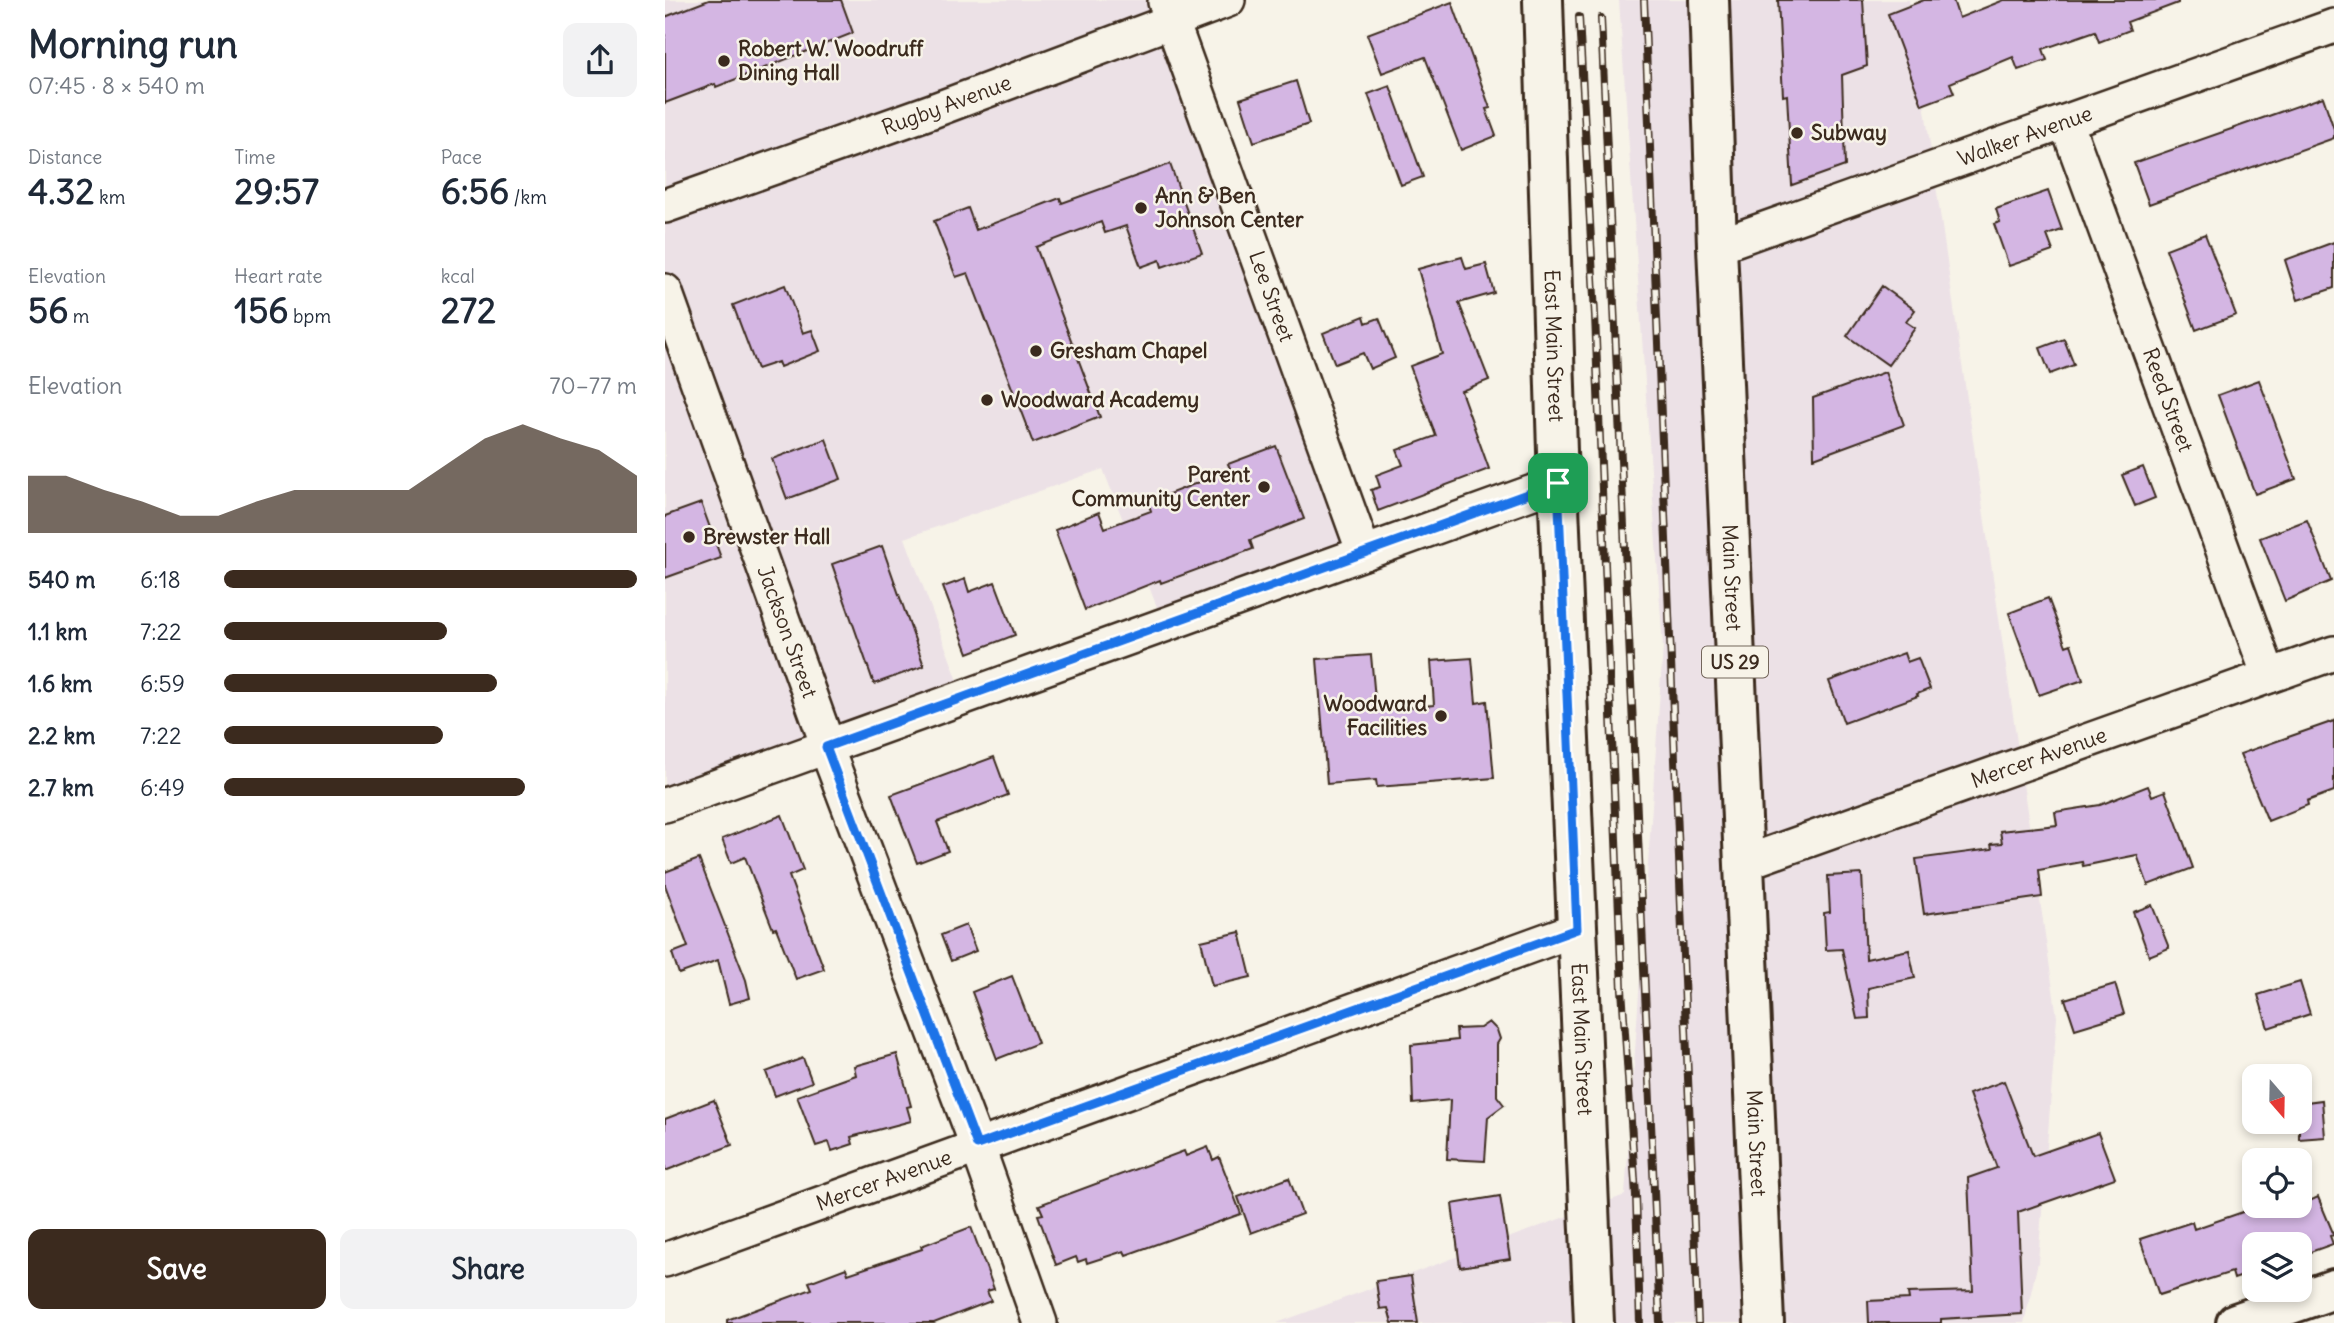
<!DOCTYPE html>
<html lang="en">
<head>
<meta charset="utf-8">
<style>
	body { margin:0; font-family:Delius,sans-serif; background:#f2f2f3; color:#1f2937; height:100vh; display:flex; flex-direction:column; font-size:26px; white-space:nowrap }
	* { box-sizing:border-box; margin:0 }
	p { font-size:23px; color:#747a83 }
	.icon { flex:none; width:38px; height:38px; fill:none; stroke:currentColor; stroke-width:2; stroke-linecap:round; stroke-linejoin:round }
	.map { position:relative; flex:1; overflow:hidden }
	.panel { display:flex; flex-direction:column; background:#fff; width:665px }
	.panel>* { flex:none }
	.needle { width:46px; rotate:160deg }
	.tools { position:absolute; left:1577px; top:1064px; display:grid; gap:14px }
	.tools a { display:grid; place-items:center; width:70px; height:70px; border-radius:14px; background:#fff; box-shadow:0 4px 10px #0003; font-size:35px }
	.pin { position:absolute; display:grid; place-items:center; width:60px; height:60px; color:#fff; margin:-30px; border-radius:14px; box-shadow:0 4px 10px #0006 }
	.round { display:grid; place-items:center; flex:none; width:74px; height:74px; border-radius:14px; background:#f2f2f3 }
	.summary { display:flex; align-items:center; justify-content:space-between; height:119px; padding:0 28px }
	h1 { font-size:38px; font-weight:700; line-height:52px }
	.metrics { display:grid; grid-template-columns:repeat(3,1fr); gap:10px; height:119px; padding:7px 28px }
	.metrics div { display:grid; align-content:center }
	.metrics b { font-size:35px; font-weight:700 }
	.metrics small { font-size:19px; font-weight:400 }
	.metrics p { font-size:19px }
	.chart { height:196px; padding:14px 28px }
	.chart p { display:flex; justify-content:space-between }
	.chart svg { width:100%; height:126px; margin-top:7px; fill:#3b2a1e; opacity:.7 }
	.button { display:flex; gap:14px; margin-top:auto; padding:14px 28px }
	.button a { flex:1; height:80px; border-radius:14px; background:#3b2a1e; color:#fff; font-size:28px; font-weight:700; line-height:80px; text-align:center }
	.button a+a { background:#f2f2f3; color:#1f2937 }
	ul { padding:0 28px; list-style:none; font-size:23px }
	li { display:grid; grid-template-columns:112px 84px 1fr; align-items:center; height:52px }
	li i { height:18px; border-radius:9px; background:#3b2a1e }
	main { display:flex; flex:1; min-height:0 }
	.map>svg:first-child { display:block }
	.built { fill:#ece1e6 }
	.building { fill:#d4b6e3; stroke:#3b2a1e; stroke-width:2 }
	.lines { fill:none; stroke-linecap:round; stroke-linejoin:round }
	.street-casing { stroke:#3b2a1e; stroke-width:38 }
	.secondary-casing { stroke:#3b2a1e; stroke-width:44 }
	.primary-casing { stroke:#3b2a1e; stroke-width:44 }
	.street { stroke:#f7f3e8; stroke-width:33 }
	.secondary { stroke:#f7f3e8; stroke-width:38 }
	.primary { stroke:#f7f3e8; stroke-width:38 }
	.rail-casing { stroke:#3b2a1e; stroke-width:8 }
	.rail { stroke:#f7f3e8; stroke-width:5; stroke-dasharray:16; stroke-linecap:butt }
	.route-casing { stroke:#fff; stroke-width:14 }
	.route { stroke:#1a73e8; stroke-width:9 }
	.poi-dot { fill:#3b2a1e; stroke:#f7f3e8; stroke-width:2.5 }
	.labels { text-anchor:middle; stroke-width:5; stroke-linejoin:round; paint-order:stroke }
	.shield { fill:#f7f3e8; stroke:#73665b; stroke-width:2 }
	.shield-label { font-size:19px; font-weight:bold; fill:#3b2a1e }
	.poi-label { font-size:21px; font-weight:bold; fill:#3b2a1e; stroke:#f7f3e8; text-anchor:start }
	.street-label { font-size:21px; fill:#3b2a1e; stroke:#f7f3e8 }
</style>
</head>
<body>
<main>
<section class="panel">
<div class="summary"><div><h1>Morning run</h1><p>07:45 · 8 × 540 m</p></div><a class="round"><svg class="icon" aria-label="share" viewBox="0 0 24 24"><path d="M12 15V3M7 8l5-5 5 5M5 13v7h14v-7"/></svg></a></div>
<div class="metrics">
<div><p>Distance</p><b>4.32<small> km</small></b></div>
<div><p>Time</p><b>29:57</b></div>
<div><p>Pace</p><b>6:56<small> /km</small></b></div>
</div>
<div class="metrics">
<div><p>Elevation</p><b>56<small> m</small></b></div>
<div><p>Heart rate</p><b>156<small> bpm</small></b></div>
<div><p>kcal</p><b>272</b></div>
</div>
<div class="chart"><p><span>Elevation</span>70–77 m</p>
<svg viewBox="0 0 160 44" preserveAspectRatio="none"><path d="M0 44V24L10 24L20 29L30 33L40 38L50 38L60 33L70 29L80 29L90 29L100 29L110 20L120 11L130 6L140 11L150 15L160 24V44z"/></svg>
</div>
<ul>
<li><b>540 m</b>6:18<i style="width:100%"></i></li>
<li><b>1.1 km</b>7:22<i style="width:54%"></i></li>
<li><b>1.6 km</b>6:59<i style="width:66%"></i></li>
<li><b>2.2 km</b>7:22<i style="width:53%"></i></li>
<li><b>2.7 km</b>6:49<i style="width:73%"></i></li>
</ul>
<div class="button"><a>Save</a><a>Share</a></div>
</section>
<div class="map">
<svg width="1669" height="1323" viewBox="0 0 1669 1323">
	<rect width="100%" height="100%" fill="#f7f3e8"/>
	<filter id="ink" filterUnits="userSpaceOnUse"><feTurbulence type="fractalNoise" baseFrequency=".0143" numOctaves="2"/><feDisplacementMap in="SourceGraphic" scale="14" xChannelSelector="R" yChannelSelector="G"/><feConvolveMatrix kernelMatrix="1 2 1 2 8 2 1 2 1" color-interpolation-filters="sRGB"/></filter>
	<g filter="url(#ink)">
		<path class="built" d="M 0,0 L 499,0 L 699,553 L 499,625 L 438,469 L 240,538 L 299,697 L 0,805 Z
			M 954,0 L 1244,0 L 1392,1017 L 1373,1262 L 1359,1323 L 612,1323 L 960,1195 L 998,647 Z"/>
		<path class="building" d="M 44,0 L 176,0 L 188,33 L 51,87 L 50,84 L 0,103 L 0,17 Z
			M 1113,0 L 1198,0 L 1202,66 L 1177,75 L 1180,166 L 1127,185 L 1122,95 L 1118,96 Z
			M 1259,0 L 1288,0 L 1294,18 L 1339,0 L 1513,0 L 1513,3 L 1462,22 L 1465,30 L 1434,42 L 1430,31 L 1378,49 L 1382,60 L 1353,70 L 1348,57 L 1285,83 L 1289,93 L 1257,105 L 1223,14 Z
			M 787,2 L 825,108 L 821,109 L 831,136 L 796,150 L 760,57 L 717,73 L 702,34 Z
			M 631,81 L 644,124 L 589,142 L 575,99 Z
			M 725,86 L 758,177 L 736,185 L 703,94 Z
			M 1658,97 L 1669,129 L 1669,138 L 1484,204 L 1469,163 Z
			M 505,164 L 537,253 L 497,267 L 495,260 L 476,267 L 461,226 L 440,233 L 436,222 L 371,247 L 435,417 L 368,443 L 303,273 L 291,277 L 269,221 L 303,208 L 311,230 L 395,198 L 397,203 Z
			M 1383,191 L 1397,230 L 1382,235 L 1388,251 L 1344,266 L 1329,224 L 1335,222 L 1331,209 Z
			M 1540,234 L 1571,315 L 1531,330 L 1501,249 Z
			M 1669,242 L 1669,288 L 1633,300 L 1620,260 Z
			M 797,257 L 801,269 L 821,264 L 829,293 L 794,303 L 824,380 L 796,391 L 824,469 L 713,511 L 706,490 L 715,487 L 711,475 L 738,465 L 732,450 L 771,436 L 745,366 L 777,354 L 753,269 Z
			M 120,285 L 138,333 L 147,330 L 155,351 L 115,367 L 113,362 L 92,369 L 68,305 Z
			M 1217,286 L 1250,310 L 1241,322 L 1250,328 L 1223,365 L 1182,336 Z
			M 699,316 L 701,323 L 714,318 L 730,358 L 705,369 L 698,353 L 670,364 L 658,333 Z
			M 1399,339 L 1409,365 L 1385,374 L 1375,348 Z
			M 1220,372 L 1239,425 L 1149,458 L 1148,398 Z
			M 1594,380 L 1631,479 L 1590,494 L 1553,395 Z
			M 161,439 L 176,479 L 122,499 L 107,459 Z
			M 611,446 L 639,519 L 585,540 L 588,549 L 496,583 L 495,580 L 420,610 L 390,530 L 434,512 L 440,528 L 486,511 L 483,502 L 566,470 L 563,464 Z
			M 1478,467 L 1490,498 L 1470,506 L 1457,475 Z
			M 36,503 L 56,558 L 0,578 L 0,516 Z
			M 1642,520 L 1666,581 L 1620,601 L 1595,538 Z
			M 217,546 L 259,666 L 209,684 L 167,564 Z
			M 300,579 L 304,592 L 330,582 L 350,635 L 303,653 L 278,587 Z
			M 1383,598 L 1401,646 L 1406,644 L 1418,680 L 1374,695 L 1344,613 Z
			M 1239,653 L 1242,662 L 1253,658 L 1265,689 L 1252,694 L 1253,696 L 1179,723 L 1164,681 Z
			M 706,655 L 711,710 L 769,705 L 766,661 L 807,658 L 811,703 L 822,701 L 829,778 L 712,787 L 711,780 L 662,784 L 652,659 Z
			M 1669,721 L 1669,791 L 1642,801 L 1643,805 L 1603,821 L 1575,754 Z
			M 329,757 L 343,795 L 272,822 L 283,851 L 252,863 L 226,795 Z
			M 1483,786 L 1487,796 L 1500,791 L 1528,868 L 1483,885 L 1472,855 L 1418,866 L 1417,862 L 1374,870 L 1377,897 L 1259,914 L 1251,859 L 1327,849 L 1326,844 L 1337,843 L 1335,831 L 1392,825 L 1390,812 L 1435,805 Z
			M 117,815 L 138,870 L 124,876 L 159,969 L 131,979 L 111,928 L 108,929 L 80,857 L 66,863 L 57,839 Z
			M 34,859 L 81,980 L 85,998 L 64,1004 L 53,960 L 14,974 L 7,953 L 23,947 L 0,885 L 0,872 Z
			M 1197,874 L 1201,959 L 1244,950 L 1250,978 L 1203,988 L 1204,1018 L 1192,1019 L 1177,949 L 1161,950 L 1159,913 L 1165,912 L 1163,876 Z
			M 1487,905 L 1504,948 L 1484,956 L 1468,912 Z
			M 301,925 L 311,951 L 286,961 L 276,935 Z
			M 575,932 L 586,977 L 547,986 L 536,941 Z
			M 347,976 L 373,1043 L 332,1059 L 307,992 Z
			M 1635,982 L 1645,1014 L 1603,1028 L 1593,995 Z
			M 1450,984 L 1459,1014 L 1410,1029 L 1400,999 Z
			M 824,1022 L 832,1030 L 835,1039 L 832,1044 L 832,1096 L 839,1105 L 823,1117 L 820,1161 L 782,1159 L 785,1100 L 748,1104 L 746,1045 L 792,1040 L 791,1029 L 815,1028 Z
			M 232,1054 L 246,1106 L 242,1107 L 246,1121 L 186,1137 L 188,1144 L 167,1151 L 164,1142 L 151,1146 L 132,1096 L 191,1075 L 189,1066 Z
			M 138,1058 L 147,1082 L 110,1096 L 101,1072 Z
			M 1339,1081 L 1368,1156 L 1433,1133 L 1450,1178 L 1353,1212 L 1357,1314 L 1276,1319 L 1276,1323 L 1204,1323 L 1203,1301 L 1244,1299 L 1243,1293 L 1308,1291 L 1303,1178 L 1332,1168 L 1304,1094 Z
			M 49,1100 L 67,1145 L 0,1171 L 0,1119 Z
			M 1657,1100 L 1660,1137 L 1634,1139 L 1634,1103 Z
			M 543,1147 L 548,1160 L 554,1157 L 576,1214 L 461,1255 L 459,1251 L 422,1263 L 421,1259 L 413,1262 L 411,1257 L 391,1265 L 373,1215 L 378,1214 L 374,1205 L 519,1151 L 521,1156 Z
			M 624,1178 L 637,1214 L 586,1233 L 573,1197 Z
			M 835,1196 L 845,1259 L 795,1267 L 787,1204 Z
			M 1653,1197 L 1669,1235 L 1665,1236 L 1668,1244 L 1634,1256 L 1634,1244 L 1589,1244 L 1589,1272 L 1569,1279 L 1567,1272 L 1494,1295 L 1475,1239 L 1527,1222 L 1529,1229 L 1595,1206 L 1634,1206 Z
			M 306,1227 L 329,1289 L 322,1291 L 326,1301 L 269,1323 L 62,1323 L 62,1320 L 147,1289 L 144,1282 L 181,1268 L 183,1274 L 257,1249 L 256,1246 Z
			M 746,1276 L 753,1323 L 727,1323 L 723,1308 L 715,1309 L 711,1281 Z"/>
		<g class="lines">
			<g class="street-casing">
				<g id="street">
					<path id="s1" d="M 500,2 L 699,553"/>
					<path id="s2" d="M 1401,122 L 1604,676"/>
					<path id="s3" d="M 0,206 L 267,111 L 563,0"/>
					<path id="s4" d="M 1052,246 L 1669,26"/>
					<path id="s5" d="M 0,291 L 159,735"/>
					<path d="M 161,747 L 312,1145 L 375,1323"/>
					<path d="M 0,805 L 893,483"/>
					<path id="s6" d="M 1079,863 L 1669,653"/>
					<path id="s7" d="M 0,1260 L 912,929"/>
				</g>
			</g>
			<g class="secondary-casing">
				<g id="secondary">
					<path id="s8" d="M 878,0 L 893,483 L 929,1323"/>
					<path d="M 1571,1323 L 1669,1289"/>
				</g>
			</g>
			<g class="primary-casing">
				<g id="primary">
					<path id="s9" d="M 1044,0 L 1052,246 L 1099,1323"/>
				</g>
			</g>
			<use href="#street" class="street"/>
			<use href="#secondary" class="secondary"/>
			<use href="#primary" class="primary"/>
			<g class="rail-casing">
				<path id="rail" d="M 979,0 L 1033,1323
					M 914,17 L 930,315 L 957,989 L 971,1195 L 975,1323
					M 936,18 L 995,1323"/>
			</g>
			<use href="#rail" class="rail"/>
		</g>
	</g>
	<g class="lines" filter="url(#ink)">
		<g class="route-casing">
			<path id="route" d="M 893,483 L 912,929 L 312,1145 L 161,747 Z"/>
		</g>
		<use href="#route" class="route"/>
	</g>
	<g class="poi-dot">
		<circle cx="59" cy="61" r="7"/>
		<circle cx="1132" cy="133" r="7"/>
		<circle cx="476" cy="208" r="7"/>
		<circle cx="371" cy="351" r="7"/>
		<circle cx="322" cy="400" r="7"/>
		<circle cx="599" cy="487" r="7"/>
		<circle cx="24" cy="537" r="7"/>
		<circle cx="776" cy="716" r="7"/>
	</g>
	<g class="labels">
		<rect class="shield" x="1037" y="646.5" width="66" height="31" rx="5"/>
		<g class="shield-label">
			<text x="1070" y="669">US 29</text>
		</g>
		<g class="poi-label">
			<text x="73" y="56">Robert W. Woodruff<tspan x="73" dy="24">Dining Hall</tspan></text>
			<text x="1146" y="140">Subway</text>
			<text x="490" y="203">Ann &amp; Ben<tspan x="490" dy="24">Johnson Center</tspan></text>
			<text x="385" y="358">Gresham Chapel</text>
			<text x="336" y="407">Woodward Academy</text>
			<text x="585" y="482" text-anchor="end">Parent<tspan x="585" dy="24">Community Center</tspan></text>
			<text x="38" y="544">Brewster Hall</text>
			<text x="762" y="711" text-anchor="end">Woodward<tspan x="762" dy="24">Facilities</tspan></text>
		</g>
		<g class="street-label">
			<text dy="7" stroke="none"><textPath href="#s3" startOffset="299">Rugby Avenue</textPath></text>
			<text dy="7" stroke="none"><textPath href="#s4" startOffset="327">Walker Avenue</textPath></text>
			<text dy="7" stroke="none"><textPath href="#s1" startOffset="313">Lee Street</textPath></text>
			<text dy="7" stroke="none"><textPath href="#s8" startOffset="346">East Main Street</textPath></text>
			<text dy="7" stroke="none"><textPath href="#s2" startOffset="296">Reed Street</textPath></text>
			<text dy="7" stroke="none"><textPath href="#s9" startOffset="578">Main Street</textPath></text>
			<text dy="7" stroke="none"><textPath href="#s5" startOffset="362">Jackson Street</textPath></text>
			<text dy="7" stroke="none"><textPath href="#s6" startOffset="313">Mercer Avenue</textPath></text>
			<text dy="7" stroke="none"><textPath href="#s8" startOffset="1040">East Main Street</textPath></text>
			<text dy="7" stroke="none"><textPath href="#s9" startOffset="1144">Main Street</textPath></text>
			<text dy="7" stroke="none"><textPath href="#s7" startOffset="233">Mercer Avenue</textPath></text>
		</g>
	</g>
</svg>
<div class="tools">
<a><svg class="needle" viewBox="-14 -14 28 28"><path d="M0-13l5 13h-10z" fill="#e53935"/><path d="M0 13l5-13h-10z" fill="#747a83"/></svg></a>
<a><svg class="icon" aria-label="locate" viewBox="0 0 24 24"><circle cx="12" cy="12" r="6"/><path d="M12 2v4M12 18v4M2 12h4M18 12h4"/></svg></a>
<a><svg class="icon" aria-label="layers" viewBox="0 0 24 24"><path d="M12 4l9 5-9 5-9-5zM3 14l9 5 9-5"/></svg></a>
</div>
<div class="pin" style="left:893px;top:483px;background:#1e9e55"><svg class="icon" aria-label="arrive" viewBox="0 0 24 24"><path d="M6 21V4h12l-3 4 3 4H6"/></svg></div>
</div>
</main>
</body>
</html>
